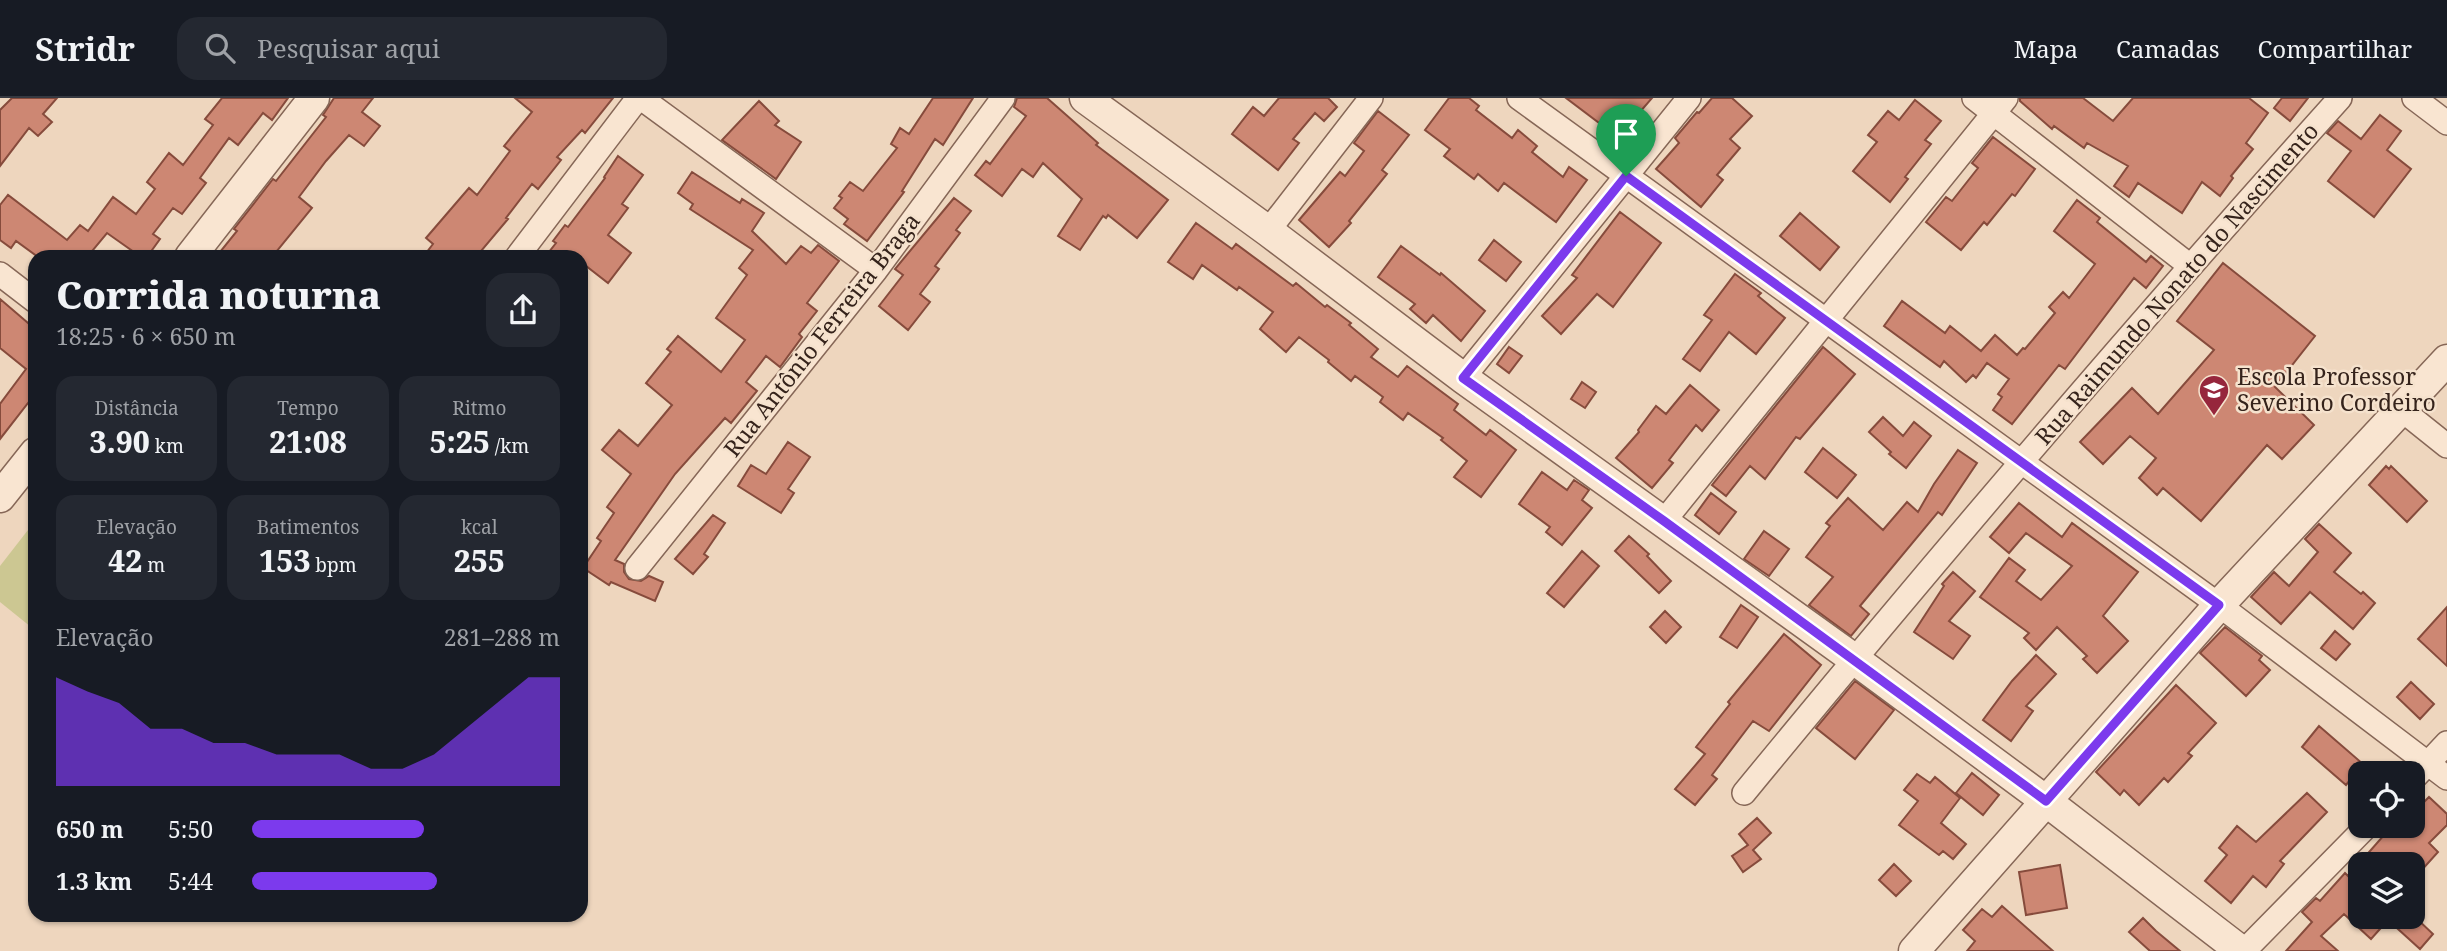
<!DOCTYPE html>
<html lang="pt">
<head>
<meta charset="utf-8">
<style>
	body { margin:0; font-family:"Noto Serif",serif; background:#242831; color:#f1f3f6; height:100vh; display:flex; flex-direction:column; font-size:26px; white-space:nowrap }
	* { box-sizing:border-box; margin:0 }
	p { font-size:23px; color:#9ea1a6 }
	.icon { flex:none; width:38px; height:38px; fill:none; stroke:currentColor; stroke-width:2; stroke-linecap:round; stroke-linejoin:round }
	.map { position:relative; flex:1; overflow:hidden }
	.sheet { position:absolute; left:28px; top:152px; width:560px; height:672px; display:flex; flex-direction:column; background:#171b24; border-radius:21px; box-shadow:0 2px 5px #0004 }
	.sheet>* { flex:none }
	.controls { position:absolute; left:2348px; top:663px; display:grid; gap:14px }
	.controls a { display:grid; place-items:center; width:77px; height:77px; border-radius:14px; background:#171b24; box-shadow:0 2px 5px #0004; font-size:35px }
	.pin { position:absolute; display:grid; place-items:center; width:60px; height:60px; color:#fff; margin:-72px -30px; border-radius:50% 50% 50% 0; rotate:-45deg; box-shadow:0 0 7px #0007 }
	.pin .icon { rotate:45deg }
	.round { display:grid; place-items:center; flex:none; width:74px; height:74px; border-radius:21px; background:#242831 }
	.headline { display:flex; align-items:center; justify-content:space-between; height:119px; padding:0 28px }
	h1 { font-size:38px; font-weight:800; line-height:52px }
	.figures { display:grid; grid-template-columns:repeat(3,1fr); gap:10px; height:119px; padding:7px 28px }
	.figures div { display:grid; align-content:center; border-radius:18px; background:#242831; text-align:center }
	.figures b { font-size:30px; font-weight:800 }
	.figures small { font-size:19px; font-weight:400 }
	.figures p { font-size:19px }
	.chart { height:196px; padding:14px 28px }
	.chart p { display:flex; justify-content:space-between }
	.chart svg { width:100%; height:126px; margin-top:7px; fill:#7c3aed; opacity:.7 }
	ul { padding:0 28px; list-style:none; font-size:23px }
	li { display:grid; grid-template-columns:112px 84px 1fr; align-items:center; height:52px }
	li i { height:18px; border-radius:9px; background:#7c3aed }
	header { display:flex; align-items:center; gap:42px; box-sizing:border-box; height:98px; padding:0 35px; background:#171b24; border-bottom:2px solid #363941 }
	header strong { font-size:33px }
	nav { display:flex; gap:38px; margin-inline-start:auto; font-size:24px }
	.search { width:490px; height:63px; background:#242831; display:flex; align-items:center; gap:18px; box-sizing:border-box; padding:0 24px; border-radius:21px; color:#9ea1a6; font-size:26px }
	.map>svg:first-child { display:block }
	.green { fill:#ccc792 }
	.building { fill:#cd8773; stroke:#864b3c; stroke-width:2 }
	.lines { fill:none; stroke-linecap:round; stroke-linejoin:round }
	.minor-casing { stroke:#866757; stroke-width:26 }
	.tertiary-casing { stroke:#866757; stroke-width:33 }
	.minor { stroke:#f9e5d1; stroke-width:23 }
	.tertiary { stroke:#f9e5d1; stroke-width:30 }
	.route-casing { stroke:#fff; stroke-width:14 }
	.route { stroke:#7c3aed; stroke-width:9 }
	.labels { text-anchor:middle; stroke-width:5; stroke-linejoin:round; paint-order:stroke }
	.street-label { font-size:23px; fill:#35231b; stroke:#f5e2cd }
	.poi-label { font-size:23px; fill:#35231b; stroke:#f5e2cd; text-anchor:start }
</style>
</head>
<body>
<header>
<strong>Stridr</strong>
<div class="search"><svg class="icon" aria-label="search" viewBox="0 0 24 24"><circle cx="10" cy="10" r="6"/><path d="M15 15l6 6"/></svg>Pesquisar aqui</div>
<nav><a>Mapa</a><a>Camadas</a><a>Compartilhar</a></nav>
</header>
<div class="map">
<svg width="2447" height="853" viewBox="0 0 2447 853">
	<rect width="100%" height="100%" fill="#eed6be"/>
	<path class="green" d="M 35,423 L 35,524 L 31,529 L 0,504 L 0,468 Z"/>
	<path class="building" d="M 12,0 L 57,0 L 43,16 L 52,24 L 38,38 L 29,30 L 0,68 L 0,12 Z
		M 222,0 L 288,0 L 272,22 L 263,15 L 238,47 L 229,40 L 200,80 L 206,85 L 182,116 L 173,110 L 153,136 L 160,141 L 147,159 L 141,159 L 107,135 L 88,158 L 90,159 L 38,159 L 16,143 L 11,150 L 0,142 L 0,107 L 8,97 L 67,142 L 80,127 L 88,133 L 113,99 L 136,116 L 155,91 L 147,84 L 169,55 L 183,67 L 213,27 L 205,21 Z
		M 334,0 L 373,0 L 362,14 L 380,28 L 364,48 L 349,37 L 326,63 L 299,99 L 312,110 L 272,159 L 216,159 L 237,133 L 234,131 L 273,81 L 276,83 L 326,19 L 323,17 Z
		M 515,0 L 613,0 L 585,35 L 582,32 L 557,59 L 561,62 L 538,91 L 532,86 L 506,120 L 508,121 L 476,159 L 423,159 L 433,146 L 426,140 L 469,90 L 477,97 L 510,53 L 504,48 L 532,14 Z
		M 933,0 L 973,0 L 943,47 L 935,41 L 902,93 L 904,94 L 867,143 L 844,126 L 848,121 L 834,110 L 842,100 L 839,98 L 850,84 L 863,93 L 897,50 L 891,46 L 900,30 L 909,36 Z
		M 1017,0 L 1047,0 L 1098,45 L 1096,47 L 1168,102 L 1137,140 L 1108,117 L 1106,120 L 1103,118 L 1080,152 L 1058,138 L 1082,101 L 1043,65 L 1033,79 L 1022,71 L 1002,98 L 975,77 L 986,63 L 990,66 L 1026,18 L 1014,9 Z
		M 1279,0 L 1328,0 L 1337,9 L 1324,23 L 1315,15 L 1293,41 L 1299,45 L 1278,72 L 1232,36 L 1253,9 L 1264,18 Z
		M 1449,0 L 1469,0 L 1479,8 L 1476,12 L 1512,40 L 1518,32 L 1537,48 L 1532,54 L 1563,79 L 1569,69 L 1587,82 L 1556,124 L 1504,85 L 1498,93 L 1478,76 L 1474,81 L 1444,58 L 1450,51 L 1425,32 Z
		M 1566,0 L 1652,0 L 1639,15 L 1642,17 L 1623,43 Z
		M 1712,0 L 1732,0 L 1752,18 L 1730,41 L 1740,50 L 1717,77 L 1723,82 L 1701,109 L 1656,71 L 1679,45 L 1675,40 L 1697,14 L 1699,15 Z
		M 2020,0 L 2083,0 L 2113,23 L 2133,0 L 2249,0 L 2268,15 L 2246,45 L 2253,51 L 2231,78 L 2233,80 L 2220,98 L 2202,84 L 2182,115 L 2138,85 L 2129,99 L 2114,88 L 2128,68 L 2087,45 L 2084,50 L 2054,28 L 2052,31 L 2020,3 Z
		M 2282,0 L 2308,0 L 2290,23 L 2274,10 Z
		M 1915,2 L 1941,23 L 1925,42 L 1931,46 L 1905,79 L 1908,81 L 1890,104 L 1853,73 L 1877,44 L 1868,37 L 1888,13 L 1899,22 Z
		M 759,3 L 779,23 L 775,27 L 801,44 L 776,81 L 722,42 Z
		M 1378,13 L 1409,37 L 1382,72 L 1387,76 L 1349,123 L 1351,125 L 1329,149 L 1299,122 L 1340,74 L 1345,78 L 1364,53 L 1354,45 Z
		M 2380,17 L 2401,33 L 2387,52 L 2411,71 L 2374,119 L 2328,83 L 2351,53 L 2327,35 L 2338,23 L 2361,41 Z
		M 1993,39 L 2035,71 L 2015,98 L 2012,96 L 1987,127 L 1984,124 L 1961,152 L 1926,124 L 1946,99 L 1952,103 L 1978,70 L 1972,65 Z
		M 618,58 L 643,77 L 622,106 L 628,110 L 608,137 L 631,155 L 608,185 L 581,164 L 581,159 L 545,159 L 556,145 L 553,143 L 565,127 L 568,129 L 605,80 L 604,79 Z
		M 692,74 L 740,105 L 742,101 L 764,115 L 752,133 L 786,166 L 801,148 L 811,155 L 818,147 L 839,163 L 807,205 L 817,213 L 799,236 L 802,239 L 780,269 L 766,258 L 746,284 L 757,293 L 731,325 L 725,320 L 675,376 L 615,462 L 624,466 L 624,474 L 629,481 L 641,483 L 649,478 L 663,484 L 655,503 L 611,484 L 609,487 L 583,470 L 601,443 L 597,440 L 614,415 L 607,409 L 631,376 L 602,352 L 619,332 L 638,348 L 672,307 L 646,285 L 671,254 L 667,251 L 678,238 L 721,274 L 745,242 L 716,220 L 747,177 L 739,170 L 753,152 L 690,111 L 693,106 L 678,95 Z
		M 954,100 L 971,113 L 956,132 L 960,135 L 935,168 L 939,171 L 920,196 L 930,204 L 908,232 L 879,208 L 903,177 L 895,171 Z
		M 2077,102 L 2100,120 L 2097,124 L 2146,164 L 2151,158 L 2163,168 L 2146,190 L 2134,180 L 2065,271 L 2059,267 L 2012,326 L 1993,312 L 2002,299 L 1998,296 L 2009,281 L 1987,265 L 1976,280 L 1973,277 L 1966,284 L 1944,263 L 1940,269 L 1884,228 L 1902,203 L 1945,235 L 1950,228 L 1981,253 L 1995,237 L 2017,257 L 2023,250 L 2025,251 L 2055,215 L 2049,209 L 2063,194 L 2069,200 L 2095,166 L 2054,133 Z
		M 1620,114 L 1661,145 L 1613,209 L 1597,196 L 1561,236 L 1542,218 L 1577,180 L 1572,177 Z
		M 1800,115 L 1839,149 L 1820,172 L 1780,138 Z
		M 1196,125 L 1232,151 L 1236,146 L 1293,188 L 1296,185 L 1325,209 L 1327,207 L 1351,225 L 1349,227 L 1378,251 L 1371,259 L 1398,279 L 1407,268 L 1458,306 L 1454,312 L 1486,337 L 1490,332 L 1516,352 L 1481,399 L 1454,379 L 1467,363 L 1441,342 L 1443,340 L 1408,315 L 1403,322 L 1380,304 L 1383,299 L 1355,278 L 1351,283 L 1328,264 L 1329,262 L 1299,239 L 1286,254 L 1260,231 L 1273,214 L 1239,189 L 1237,192 L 1202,167 L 1193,181 L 1168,164 Z
		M 1494,142 L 1521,164 L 1506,183 L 1479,162 Z
		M 1401,148 L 1440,177 L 1441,175 L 1485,213 L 1461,243 L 1433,217 L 1426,225 L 1410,211 L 1415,206 L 1378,179 Z
		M 2223,165 L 2315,238 L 2275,289 L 2314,327 L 2282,361 L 2267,347 L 2201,423 L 2163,390 L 2157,397 L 2139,380 L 2156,360 L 2130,338 L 2103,366 L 2080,344 L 2132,290 L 2158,316 L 2214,252 L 2177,223 Z
		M 1735,176 L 1761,195 L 1758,198 L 1785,220 L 1756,256 L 1729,234 L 1700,273 L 1683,261 L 1712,222 L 1704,217 Z
		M 0,201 L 35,231 L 35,296 L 0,341 L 0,306 L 26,271 L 0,250 Z
		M 1509,249 L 1522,258 L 1509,275 L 1497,266 Z
		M 1823,249 L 1855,276 L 1800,341 L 1796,339 L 1765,381 L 1750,368 L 1726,398 L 1712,387 Z
		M 1582,284 L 1596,294 L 1585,310 L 1571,301 Z
		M 1690,287 L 1719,312 L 1702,333 L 1696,327 L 1669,362 L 1673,365 L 1652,390 L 1616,360 L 1639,334 L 1638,332 L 1656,308 L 1666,316 Z
		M 1883,319 L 1903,338 L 1914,324 L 1931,338 L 1906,370 L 1889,356 L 1891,354 L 1869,334 Z
		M 788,344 L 810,359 L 788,391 L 794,395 L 781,415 L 738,388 L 751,367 L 766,376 Z
		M 1823,350 L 1856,377 L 1837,400 L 1805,374 Z
		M 1958,352 L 1977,365 L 1942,417 L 1938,414 L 1860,508 L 1869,516 L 1851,538 L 1809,507 L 1833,479 L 1806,459 L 1830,428 L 1826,425 L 1848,400 L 1883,432 L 1907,404 L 1918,414 L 1934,386 Z
		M 2386,368 L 2389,371 L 2391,368 L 2427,403 L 2407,424 L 2369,387 Z
		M 1542,374 L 1567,392 L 1574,382 L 1589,392 L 1582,402 L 1592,410 L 1562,447 L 1546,434 L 1550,429 L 1519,406 Z
		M 1711,395 L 1736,414 L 1719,436 L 1695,417 Z
		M 2019,405 L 2062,439 L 2072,425 L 2138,474 L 2103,518 L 2128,543 L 2097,575 L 2083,561 L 2087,558 L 2057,529 L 2036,552 L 2024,540 L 2029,535 L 1980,499 L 2009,460 L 2025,472 L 2016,483 L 2041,502 L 2072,468 L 2026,435 L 2009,455 L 1990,439 Z
		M 713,417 L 725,425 L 704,456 L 708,459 L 693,476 L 675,461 Z
		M 2319,426 L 2351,455 L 2334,474 L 2361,496 L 2363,494 L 2375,505 L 2353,531 L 2310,494 L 2281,526 L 2251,499 L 2274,474 L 2289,488 L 2318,454 L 2305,441 Z
		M 1764,433 L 1789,451 L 1769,478 L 1744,461 Z
		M 1629,438 L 1649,456 L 1647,458 L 1671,483 L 1659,495 L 1615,453 Z
		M 1582,453 L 1599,468 L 1564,509 L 1547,495 Z
		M 1953,474 L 1975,493 L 1949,523 L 1970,538 L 1953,561 L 1914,534 L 1944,488 L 1942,486 Z
		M 1741,507 L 1758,519 L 1737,550 L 1720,539 Z
		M 2447,509 L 2447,568 L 2418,541 Z
		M 1665,513 L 1681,529 L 1666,545 L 1650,529 Z
		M 2225,529 L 2262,558 L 2259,562 L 2270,572 L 2246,598 L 2200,555 Z
		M 2335,533 L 2350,546 L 2336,562 L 2321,550 Z
		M 1784,536 L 1821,567 L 1769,633 L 1753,623 L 1712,677 L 1717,681 L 1695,707 L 1675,691 L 1705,656 L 1696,649 L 1730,606 L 1728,604 Z
		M 2036,557 L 2056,576 L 2026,608 L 2033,613 L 2011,643 L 1983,622 L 2012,583 Z
		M 1855,583 L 1894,612 L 1855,661 L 1816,630 Z
		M 2411,584 L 2434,606 L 2420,621 L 2397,599 Z
		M 2176,587 L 2216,625 L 2188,655 L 2192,658 L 2168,684 L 2164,680 L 2139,707 L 2124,692 L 2120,697 L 2096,674 Z
		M 2319,628 L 2363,666 L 2346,687 L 2302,649 Z
		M 1972,675 L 1999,697 L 1983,717 L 1956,695 Z
		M 1917,676 L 1930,685 L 1935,679 L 1960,700 L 1941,725 L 1966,746 L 1953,761 L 1943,753 L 1939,757 L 1899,727 L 1918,703 L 1904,692 Z
		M 2307,695 L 2327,714 L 2280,763 L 2284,766 L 2266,789 L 2253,778 L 2231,805 L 2205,783 L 2227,757 L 2219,750 L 2237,728 L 2256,744 Z
		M 2429,699 L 2447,716 L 2447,727 L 2429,745 L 2438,754 L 2420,774 L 2413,766 L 2361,766 L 2361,819 L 2415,819 L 2433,836 L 2420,851 L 2388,822 L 2371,841 L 2344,816 L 2321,838 L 2338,853 L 2286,853 L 2312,824 L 2302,814 L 2316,800 L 2320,803 L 2345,775 L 2348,778 L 2392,728 L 2413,728 L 2413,715 Z
		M 1757,720 L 1771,735 L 1753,752 L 1761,761 L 1743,774 L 1732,758 L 1748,747 L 1739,736 Z
		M 1894,766 L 1911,783 L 1896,798 L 1879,782 Z
		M 2060,767 L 2067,810 L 2026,817 L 2019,774 Z
		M 2002,808 L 2053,853 L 1967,853 L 1975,843 L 1963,832 L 1982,811 L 1992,819 Z
		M 2143,820 L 2156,833 L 2180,853 L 2150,853 L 2129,834 Z"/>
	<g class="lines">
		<g class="minor-casing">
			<path id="minor" d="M 641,0 L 876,172
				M 1519,0 L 2219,507 L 2447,680
				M 1974,0 L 2189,167
				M 2414,0 L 2447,25
				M 1268,133 L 1371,0
				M 517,159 L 638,0
				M 0,176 L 35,203
				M 1463,280 L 1689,0
				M 2402,312 L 2447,348
				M 1664,423 L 2006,0
				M 637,470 L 876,172 L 1003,0
				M 2413,681 L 2447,645
				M 1744,695 C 1938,459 2136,227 2340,0
				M 2244,853 L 2367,728"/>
		</g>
		<g class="tertiary-casing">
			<path id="tertiary" d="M 1085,0 L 1268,133 L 1463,280 L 1854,561 L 2046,703 L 2241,853
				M 190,159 L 314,0
				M 0,399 L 35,355
				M 1914,853 L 2219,507 L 2447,262"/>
		</g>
		<use href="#minor" class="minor"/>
		<use href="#tertiary" class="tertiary"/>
	</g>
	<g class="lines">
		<g class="route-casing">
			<path id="route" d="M 1626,78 L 2219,507 L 2046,703 L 1664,423 L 1463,280 Z"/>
		</g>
		<use href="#route" class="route"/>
	</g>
	<defs>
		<g id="school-pin" transform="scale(1.575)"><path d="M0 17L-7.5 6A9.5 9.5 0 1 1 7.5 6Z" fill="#96263c" stroke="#f5e2cd"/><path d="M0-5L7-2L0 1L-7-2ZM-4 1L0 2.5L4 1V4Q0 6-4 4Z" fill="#fff"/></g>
	</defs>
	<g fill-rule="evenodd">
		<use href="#school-pin" x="2214" y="292"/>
	</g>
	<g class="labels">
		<g class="street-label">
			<text transform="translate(2177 186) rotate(-49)" y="8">Rua Raimundo Nonato do Nascimento</text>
			<text transform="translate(822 237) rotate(-52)" y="8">Rua Antônio Ferreira Braga</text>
		</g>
		<g class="poi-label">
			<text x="2237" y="287">Escola Professor<tspan x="2237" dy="26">Severino Cordeiro</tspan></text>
		</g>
	</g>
</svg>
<div class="controls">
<a><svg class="icon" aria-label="locate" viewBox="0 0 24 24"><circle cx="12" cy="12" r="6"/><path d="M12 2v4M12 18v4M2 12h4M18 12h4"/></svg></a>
<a><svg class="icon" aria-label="layers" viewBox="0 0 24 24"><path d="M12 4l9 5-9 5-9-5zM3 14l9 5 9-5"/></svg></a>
</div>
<div class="pin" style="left:1626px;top:78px;background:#1e9e55"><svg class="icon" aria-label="arrive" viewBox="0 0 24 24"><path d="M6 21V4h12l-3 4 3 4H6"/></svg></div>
<section class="sheet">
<div class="headline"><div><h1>Corrida noturna</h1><p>18:25 · 6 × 650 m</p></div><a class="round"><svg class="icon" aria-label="share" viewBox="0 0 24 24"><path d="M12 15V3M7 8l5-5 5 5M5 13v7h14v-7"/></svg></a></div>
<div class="figures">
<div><p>Distância</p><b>3.90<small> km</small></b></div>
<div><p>Tempo</p><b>21:08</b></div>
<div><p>Ritmo</p><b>5:25<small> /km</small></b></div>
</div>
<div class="figures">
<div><p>Elevação</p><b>42<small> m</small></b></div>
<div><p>Batimentos</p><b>153<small> bpm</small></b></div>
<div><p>kcal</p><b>255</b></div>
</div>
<div class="chart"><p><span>Elevação</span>281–288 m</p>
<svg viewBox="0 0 160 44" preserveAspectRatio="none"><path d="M0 44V6L10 11L20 15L30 24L40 24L50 29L60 29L70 33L80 33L90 33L100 38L110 38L120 33L130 24L140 15L150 6L160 6V44z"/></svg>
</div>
<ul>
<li><b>650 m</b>5:50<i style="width:56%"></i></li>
<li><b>1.3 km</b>5:44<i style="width:60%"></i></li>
</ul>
</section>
</div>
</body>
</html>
